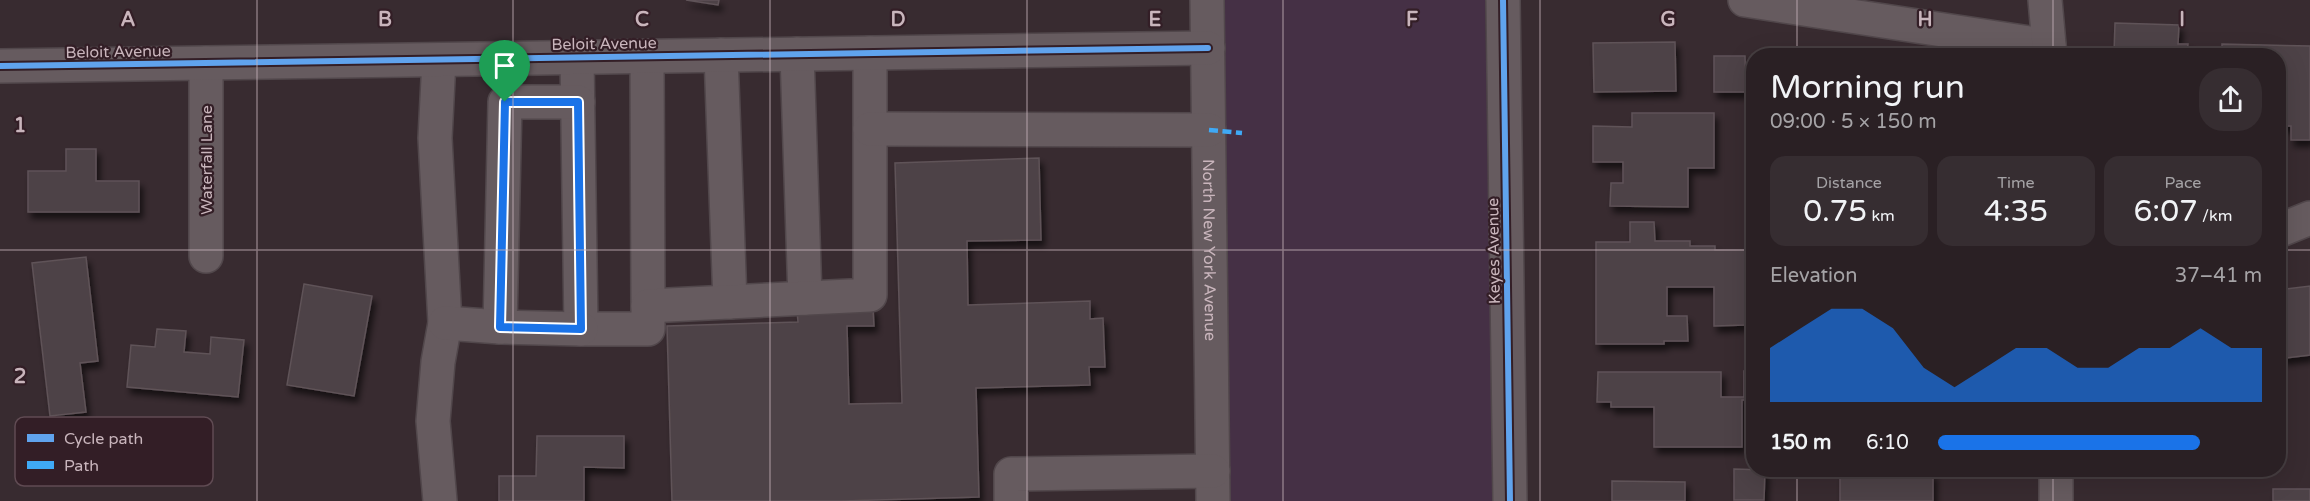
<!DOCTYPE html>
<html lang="en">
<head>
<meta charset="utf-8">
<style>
	body { margin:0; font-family:"Varela Round",sans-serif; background:#362d31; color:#f1f3f6; height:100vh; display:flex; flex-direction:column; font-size:22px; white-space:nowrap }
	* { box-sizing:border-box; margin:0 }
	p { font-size:20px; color:#a5a3a6 }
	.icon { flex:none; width:33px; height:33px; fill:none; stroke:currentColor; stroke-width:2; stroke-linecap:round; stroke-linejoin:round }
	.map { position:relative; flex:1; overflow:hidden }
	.panel { position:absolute; left:1746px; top:48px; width:540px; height:429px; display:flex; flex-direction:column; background:#2a2024; border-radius:24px; box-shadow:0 6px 24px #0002,0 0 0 2px #463e41 }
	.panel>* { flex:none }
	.pin { position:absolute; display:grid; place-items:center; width:51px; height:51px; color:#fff; margin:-62px -26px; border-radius:50% 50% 50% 0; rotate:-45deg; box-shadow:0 0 6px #0007 }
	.pin .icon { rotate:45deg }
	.round { display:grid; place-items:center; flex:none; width:63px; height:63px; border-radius:24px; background:#362d31 }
	.overview { display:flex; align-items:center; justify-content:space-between; height:102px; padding:0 24px }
	h1 { font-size:33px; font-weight:600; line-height:45px }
	.figures { display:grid; grid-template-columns:repeat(3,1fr); gap:9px; height:102px; padding:6px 24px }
	.figures div { display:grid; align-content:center; border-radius:15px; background:#362d31; text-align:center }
	.figures b { font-size:30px; font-weight:600 }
	.figures small { font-size:16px; font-weight:400 }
	.figures p { font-size:16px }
	.chart { height:168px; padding:12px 24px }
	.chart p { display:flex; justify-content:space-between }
	.chart svg { width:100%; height:108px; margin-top:6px; fill:#1a73e8; opacity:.7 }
	ul { padding:0 24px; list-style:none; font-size:20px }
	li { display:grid; grid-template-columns:96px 72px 1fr; align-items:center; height:45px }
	li i { height:15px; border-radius:8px; background:#1a73e8 }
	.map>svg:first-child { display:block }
	.green { fill:#453045 }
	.building { fill:#4e4246; stroke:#5f5358; stroke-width:1.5; filter:url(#shadow) }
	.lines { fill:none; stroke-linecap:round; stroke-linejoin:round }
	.minor-casing { stroke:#51474b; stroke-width:36 }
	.minor { stroke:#665b5f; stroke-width:33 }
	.quiet { stroke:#3fa9f5; stroke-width:4.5; stroke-dasharray:9 4.5; stroke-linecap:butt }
	.cycleway-casing { stroke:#331e26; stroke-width:10 }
	.cycleway { stroke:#60a3ed; stroke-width:6 }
	.route-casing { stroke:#fff; stroke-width:12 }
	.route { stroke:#1a73e8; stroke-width:8 }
	.grid { fill:none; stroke:#c9b5bc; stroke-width:1.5; stroke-opacity:0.55 }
	.labels { text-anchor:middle; stroke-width:4.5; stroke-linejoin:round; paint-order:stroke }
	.street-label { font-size:16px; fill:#c9b5bc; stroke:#331e26 }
	.key { fill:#331e26; stroke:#604b53; stroke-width:1.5 }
	.key-label { font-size:16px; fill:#c9b5bc }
	.grid-label { font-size:20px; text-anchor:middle; font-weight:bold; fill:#c9b5bc; stroke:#331e26; stroke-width:4.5; stroke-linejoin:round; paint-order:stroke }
</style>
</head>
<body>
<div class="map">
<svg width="2310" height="501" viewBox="0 0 2310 501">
	<defs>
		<filter id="shadow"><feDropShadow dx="3.5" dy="6" stdDeviation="3" flood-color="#0009"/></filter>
	</defs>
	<rect width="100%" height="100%" fill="#382b30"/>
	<path class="green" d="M 1221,0 L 1485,0 L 1493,501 L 1224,501 Z"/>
	<path class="building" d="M 686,0 L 719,0 L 718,5 Z
		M 2115,23 L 2179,25 L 2178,44 L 2188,44 L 2187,56 L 2114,54 Z
		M 1675,42 L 1676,91 L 1594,92 L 1593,43 Z
		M 2222,44 L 2310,46 L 2310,140 L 2291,140 L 2291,126 L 2278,126 L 2278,56 L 2222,56 Z
		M 1714,56 L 1745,56 L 1746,92 L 1714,92 Z
		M 1632,113 L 1714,113 L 1714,168 L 1688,168 L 1688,207 L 1610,206 L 1611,183 L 1623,183 L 1623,162 L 1593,162 L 1593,126 L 1632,127 Z
		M 66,149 L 96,149 L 96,181 L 139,181 L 139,212 L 28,212 L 28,171 L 66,171 Z
		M 1039,158 L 1041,240 L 967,241 L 968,305 L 1090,301 L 1090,319 L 1103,318 L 1105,367 L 1089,367 L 1090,385 L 976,388 L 979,497 L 842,501 L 672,501 L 667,326 L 798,322 L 797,310 L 873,308 L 874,326 L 847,326 L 849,404 L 902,403 L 895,163 Z
		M 1630,222 L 1654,222 L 1655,241 L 1690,241 L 1690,246 L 1715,246 L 1715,250 L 1745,250 L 1745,325 L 1714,326 L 1714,287 L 1667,287 L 1667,316 L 1687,316 L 1688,341 L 1664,341 L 1664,344 L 1596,344 L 1596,242 L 1630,242 Z
		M 86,257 L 98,361 L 80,363 L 86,412 L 50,416 L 32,263 Z
		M 304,284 L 372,296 L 354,396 L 287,385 Z
		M 2310,286 L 2310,355 L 2278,359 L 2278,290 Z
		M 157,329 L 186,331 L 184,352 L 210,354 L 211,337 L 244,340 L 238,397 L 127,387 L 131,345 L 155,347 Z
		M 1744,371 L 1754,371 L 1754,400 L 1742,400 L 1742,447 L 1654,447 L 1654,407 L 1611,407 L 1611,402 L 1597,402 L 1598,372 L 1721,372 L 1721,397 L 1744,397 Z
		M 537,436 L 624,436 L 624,468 L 584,467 L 584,501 L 499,501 L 499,476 L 536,476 Z
		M 1734,469 L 1765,470 L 1764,500 L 1734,500 Z
		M 1933,473 L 1933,501 L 1840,501 L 1840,474 Z
		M 1612,481 L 1685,482 L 1685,501 L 1612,501 Z
		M 2273,489 L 2310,489 L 2310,501 L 2273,501 Z"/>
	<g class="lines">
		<g class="minor-casing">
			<g id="minor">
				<path id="s1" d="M 1207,0 L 1213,501"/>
				<path d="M 1503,0 L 1510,501"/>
				<path d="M 1745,0 L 2049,46"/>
				<path d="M 2045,0 L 2050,56"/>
				<path d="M 797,54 L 805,298"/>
				<path d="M 721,55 L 730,302"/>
				<path d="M 647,56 L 648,306"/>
				<path d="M 577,57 L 581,329 L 648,329 L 648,306 L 870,295 L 870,53"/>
				<path d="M 439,60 L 435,138 L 445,323 L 438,362 L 433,421 L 440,501"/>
				<path d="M 206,63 L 206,256"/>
				<path d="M 0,66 L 1208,48"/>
				<path d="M 578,102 L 505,102 L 500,327 L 581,329"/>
				<path d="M 870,129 L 1209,130"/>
				<path d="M 2278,231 L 2310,218"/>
				<path d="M 445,323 L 500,327"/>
				<path d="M 2056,470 L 2056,501"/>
				<path d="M 1011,501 L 1011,474 L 1213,471"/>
			</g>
		</g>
		<use href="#minor" class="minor"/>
		<path class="quiet" d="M 1209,130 L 1242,133"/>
		<g class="cycleway-casing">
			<path id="cycleway" d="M 1503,0 L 1510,501
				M 0,66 L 1208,48"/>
		</g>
		<use href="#cycleway" class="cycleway"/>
	</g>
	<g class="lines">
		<g class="route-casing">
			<path id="route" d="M 505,102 L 578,102 L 581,329 L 500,327 Z"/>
		</g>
		<use href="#route" class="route"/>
	</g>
	<path class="grid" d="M 257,0 L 257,501M 513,0 L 513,501M 770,0 L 770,501M 1027,0 L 1027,501M 1283,0 L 1283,501M 1540,0 L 1540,501M 1797,0 L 1797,56M 2053,0 L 2053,56M 0,250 L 1754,250M 2278,250 L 2310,250M 1797,470 L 1797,501M 2053,470 L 2053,501"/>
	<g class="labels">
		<g class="street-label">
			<text transform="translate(604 43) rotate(-1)" y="6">Beloit Avenue</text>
			<text transform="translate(118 51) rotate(-1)" y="6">Beloit Avenue</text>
			<text transform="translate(206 160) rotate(-90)" y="6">Waterfall Lane</text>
			<text dy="6" stroke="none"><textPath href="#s1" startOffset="250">North New York Avenue</textPath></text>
			<text transform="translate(1493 251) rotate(-91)" y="6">Keyes Avenue</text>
		</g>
	</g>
	<rect x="15" y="417" width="198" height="69" rx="9" class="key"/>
	<rect x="27" y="434" width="27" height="8" fill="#60a3ed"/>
	<rect x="27" y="461" width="27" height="8" fill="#3fa9f5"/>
	<g class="key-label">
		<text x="64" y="444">Cycle path</text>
		<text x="64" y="471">Path</text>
	</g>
	<g class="grid-label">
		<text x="128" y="26">A</text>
		<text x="385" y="26">B</text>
		<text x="642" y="26">C</text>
		<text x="898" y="26">D</text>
		<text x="1155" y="26">E</text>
		<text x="1412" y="26">F</text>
		<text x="1668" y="26">G</text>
		<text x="1925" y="26">H</text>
		<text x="2182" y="26">I</text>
		<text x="20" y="132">1</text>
		<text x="20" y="383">2</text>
	</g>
</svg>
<div class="pin" style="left:505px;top:102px;background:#1e9e55"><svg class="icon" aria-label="arrive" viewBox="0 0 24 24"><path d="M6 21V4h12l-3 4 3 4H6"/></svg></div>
<section class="panel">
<div class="overview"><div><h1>Morning run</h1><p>09:00 · 5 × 150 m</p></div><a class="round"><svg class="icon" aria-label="share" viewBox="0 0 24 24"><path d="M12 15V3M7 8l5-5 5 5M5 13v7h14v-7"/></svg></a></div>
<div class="figures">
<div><p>Distance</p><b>0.75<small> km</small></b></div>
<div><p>Time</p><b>4:35</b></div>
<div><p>Pace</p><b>6:07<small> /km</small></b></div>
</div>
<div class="chart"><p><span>Elevation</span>37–41 m</p>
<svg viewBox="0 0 160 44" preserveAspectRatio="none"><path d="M0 44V22L10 14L20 6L30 6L40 14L50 30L60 38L70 30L80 22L90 22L100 30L110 30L120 22L130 22L140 14L150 22L160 22V44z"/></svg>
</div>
<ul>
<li><b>150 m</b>6:10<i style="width:81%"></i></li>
</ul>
</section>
</div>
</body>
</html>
